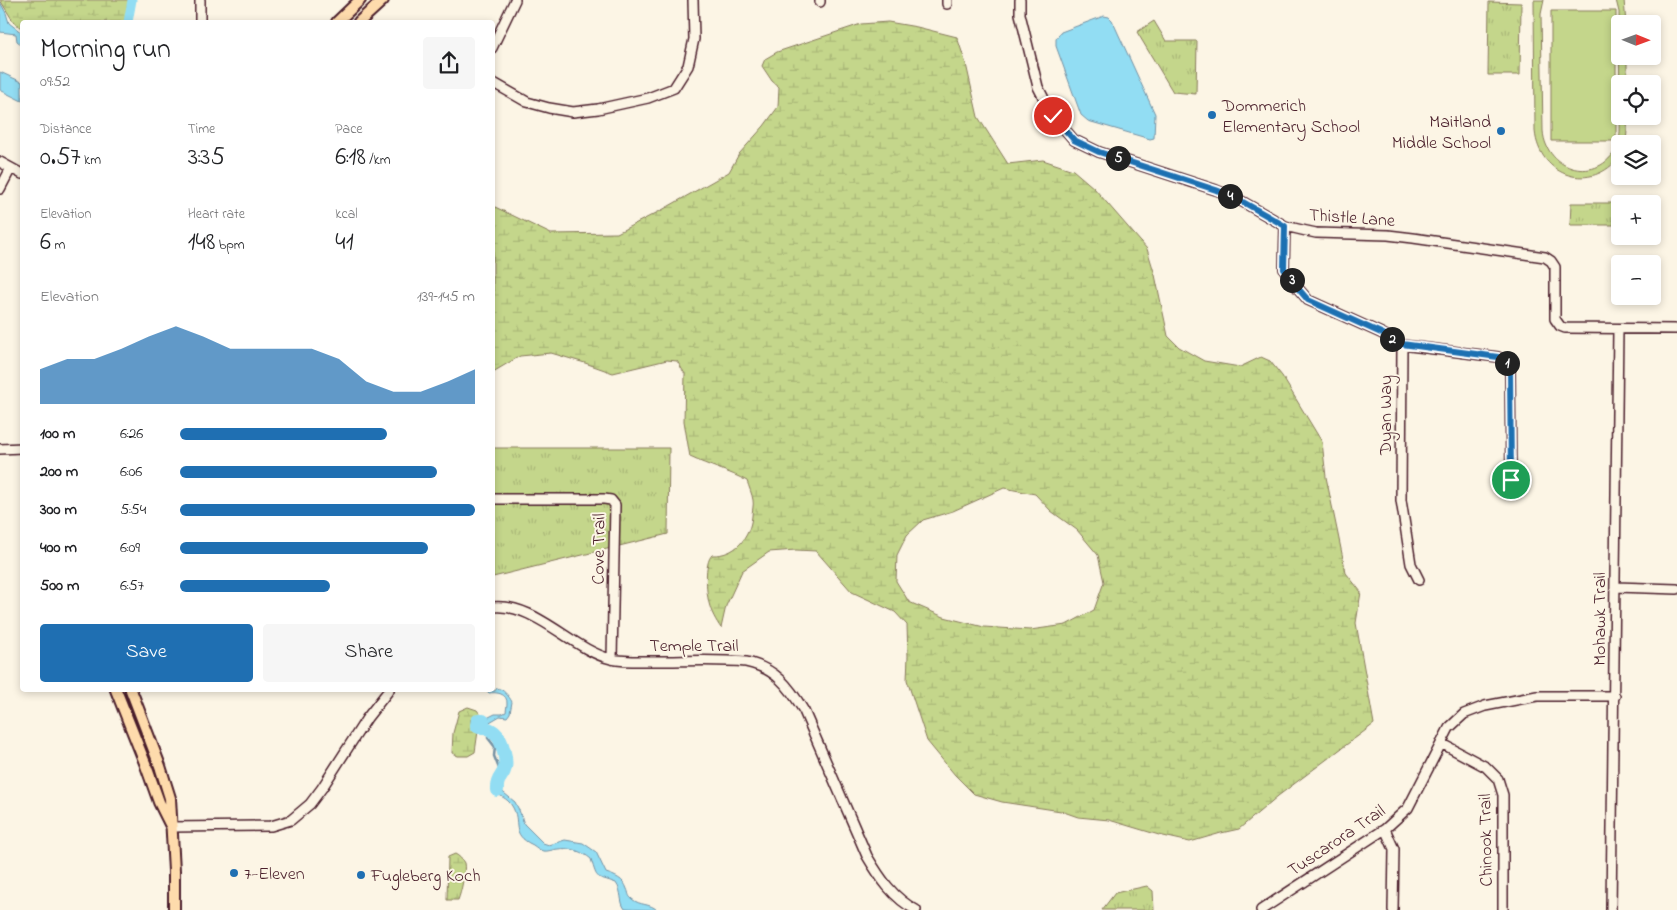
<!DOCTYPE html>
<html lang="en">
<head>
<meta charset="utf-8">
<style>
	body { margin:0; font-family:"Indie Flower",sans-serif; background:#f6f6f6; color:#202124; height:100vh; display:flex; flex-direction:column; font-size:19px; white-space:nowrap }
	* { box-sizing:border-box; margin:0 }
	p { font-size:16px; color:#757577 }
	.icon { flex:none; width:28px; height:28px; fill:none; stroke:currentColor; stroke-width:2; stroke-linecap:round; stroke-linejoin:round }
	.map { position:relative; flex:1; overflow:hidden }
	.panel { position:absolute; left:20px; top:20px; width:475px; height:672px; display:flex; flex-direction:column; background:#fff; border-radius:5px; box-shadow:0 2px 8px #0003 }
	.panel>* { flex:none }
	.needle { width:32px; rotate:91deg }
	.fabs { position:absolute; left:1611px; top:15px; display:grid; gap:10px }
	.fabs a { display:grid; place-items:center; width:50px; height:50px; border-radius:5px; background:#fff; box-shadow:0 2px 8px #0003; font-size:25px }
	.pin { position:absolute; display:grid; place-items:center; width:42px; height:42px; color:#fff; margin:-21px; border:2px solid #fff; border-radius:50%; box-shadow:0 1px 5px #0007 }
	.km { position:absolute; width:25px; height:25px; margin:-12px; border-radius:50%; background:#222; color:#fff; font-size:14px; line-height:25px; text-align:center }
	.round { display:grid; place-items:center; flex:none; width:52px; height:52px; border-radius:5px; background:#f6f6f6 }
	.headline { display:flex; align-items:center; justify-content:space-between; height:85px; padding:0 20px }
	h1 { font-size:28px; font-weight:600; line-height:38px }
	.metrics { display:grid; grid-template-columns:repeat(3,1fr); gap:8px; height:85px; padding:5px 20px }
	.metrics div { display:grid; align-content:center }
	.metrics b { font-size:25px; font-weight:600 }
	.metrics small { font-size:14px; font-weight:400 }
	.metrics p { font-size:14px }
	.chart { height:140px; padding:10px 20px }
	.chart p { display:flex; justify-content:space-between }
	.chart svg { width:100%; height:90px; margin-top:5px; fill:#1f6fb2; opacity:.7 }
	.button { display:flex; gap:10px; margin-top:auto; padding:10px 20px }
	.button a { flex:1; height:58px; border-radius:5px; background:#1f6fb2; color:#fff; font-size:20px; font-weight:600; line-height:58px; text-align:center }
	.button a+a { background:#f6f6f6; color:#202124 }
	ul { padding:0 20px; list-style:none; font-size:16px }
	li { display:grid; grid-template-columns:80px 60px 1fr; align-items:center; height:38px }
	li i { height:12px; border-radius:6px; background:#1f6fb2 }
	.map>svg:first-child { display:block }
	.green { fill:#c4d68b; stroke:#877a5b }
	.wetland { fill:url(#wetland-marsh); stroke:#877a5b; fill-rule:evenodd }
	.park { fill:url(#park-tufts); stroke:#877a5b }
	.water { fill:#92ddf3; stroke:#7591a3 }
	.lines { fill:none; stroke-linecap:round; stroke-linejoin:round }
	.stream { stroke:#7591a3; stroke-width:2.5 }
	.canal { stroke:#92ddf3; stroke-width:9 }
	.river { stroke:#92ddf3; stroke-width:14 }
	.minor-casing { stroke:#4a1f2b; stroke-width:12 }
	.major-casing { stroke:#4a1f2b; stroke-width:14 }
	.minor { stroke:#fcf5e5; stroke-width:9 }
	.major { stroke:#fedbac; stroke-width:10 }
	.route-casing { stroke:#fff; stroke-width:10 }
	.route { stroke:#1f6fb2; stroke-width:6 }
	.poi-dot { fill:#1f6fb2; stroke:#fcf5e5; stroke-width:2 }
	.labels { text-anchor:middle; stroke-width:4; stroke-linejoin:round; paint-order:stroke }
	.poi-label { font-size:18px; fill:#4a1f2b; stroke:#fcf5e5; text-anchor:start }
	.street-label { font-size:18px; fill:#4a1f2b; stroke:#fcf5e5 }
</style>
</head>
<body>
<div class="map">
<svg width="1677" height="910" viewBox="0 0 1677 910">
	<defs>
		<pattern id="wetland-marsh" width="20" height="14" patternUnits="userSpaceOnUse" patternTransform="scale(1.25)"><rect width="20" height="14" fill="#c4d68b"/><path d="M1 5h8M5 5V1M11 12h8M15 12V8" fill="none" stroke="#aab778"/></pattern>
		<pattern id="park-tufts" width="24" height="20" patternUnits="userSpaceOnUse" patternTransform="scale(1.25)"><rect width="24" height="20" fill="#c4d68b"/><path d="M3 7l-1-3M5 7V3M7 7l1-3M15 17l-1-3M17 17v-4M19 17l1-3" fill="none" stroke="#aab778"/></pattern>
	</defs>
	<rect width="100%" height="100%" fill="#fcf5e5"/>
	<filter id="ink" filterUnits="userSpaceOnUse"><feTurbulence type="fractalNoise" baseFrequency=".02" numOctaves="2"/><feDisplacementMap in="SourceGraphic" scale="10" xChannelSelector="R" yChannelSelector="G"/><feConvolveMatrix kernelMatrix="1 2 1 2 8 2 1 2 1" color-interpolation-filters="sRGB"/></filter>
	<g filter="url(#ink)">
		<path class="green" d="M 1534,0 L 1544,0 L 1541,14 L 1543,131 C 1546,172 1599,185 1617,147 C 1621,137 1620,127 1620,116 L 1628,116 L 1626,144 L 1620,144 L 1620,156 C 1592,194 1539,177 1535,131 Z
			M 1616,0 L 1624,0 L 1626,24 L 1620,24 L 1620,56 L 1627,56 L 1627,84 L 1620,84 L 1620,116 L 1619,12 Z
			M 1551,11 L 1616,11 L 1616,141 L 1551,141 Z"/>
		<path class="wetland" d="M 0,0 L 132,0 L 129,22 L 22,22 L 22,29 L 13,21 Z
			M 888,22 L 917,27 L 957,37 L 966,64 L 978,117 L 1008,164 L 1043,160 L 1073,170 L 1094,188 L 1147,249 L 1155,275 L 1168,336 L 1179,347 L 1204,361 L 1240,367 L 1261,357 L 1270,361 L 1282,376 L 1322,442 L 1326,477 L 1346,573 L 1361,592 L 1356,623 L 1374,724 L 1278,796 L 1239,829 L 1221,833 L 1190,842 L 1159,835 L 1109,820 L 1078,817 L 1061,811 L 1002,802 L 974,794 L 955,775 L 927,741 L 907,680 L 908,656 L 907,625 L 895,612 L 852,592 L 816,551 L 796,550 L 769,552 L 742,571 L 726,606 L 721,628 C 716,621 711,612 709,603 C 706,591 704,563 712,555 C 735,556 750,538 752,516 C 752,511 754,505 753,500 C 752,494 749,487 747,481 C 729,471 709,466 690,457 L 684,421 L 685,374 L 677,361 L 667,360 L 613,373 L 585,363 L 551,353 L 520,356 L 493,372 L 493,206 L 551,234 L 617,233 L 662,210 L 729,172 L 739,154 L 764,126 L 778,107 L 779,87 L 772,81 L 762,66 L 765,59 L 777,52 L 861,24 ZM 1004,488 L 1035,494 L 1051,511 L 1077,530 L 1098,555 L 1104,582 L 1094,610 L 1066,625 L 1030,630 L 984,627 L 944,617 L 909,602 L 896,581 L 897,555 L 907,535 L 923,520 L 953,511 Z
			M 468,707 L 477,710 L 480,714 L 474,717 L 472,725 L 478,731 L 475,752 L 468,756 L 458,756 L 452,753 L 453,733 L 459,711 Z
			M 455,854 C 459,856 462,859 464,863 C 466,870 461,893 458,900 L 447,900 L 448,857 Z"/>
		<path class="park" d="M 1489,2 L 1521,3 L 1520,75 L 1488,75 Z
			M 1154,21 L 1166,41 L 1197,41 L 1196,94 L 1173,92 L 1137,32 Z
			M 1571,203 L 1614,203 L 1614,225 L 1570,225 Z
			M 492,448 L 669,448 L 668,534 L 493,577 Z
			M 1147,886 L 1153,891 L 1154,910 L 1102,910 L 1115,893 Z"/>
		<path class="water" d="M 0,2 L 6,13 L 9,23 L 22,33 L 22,45 L 17,41 L 16,34 L 0,32 Z
			M 1104,16 L 1109,17 L 1112,20 L 1155,114 L 1154,138 L 1150,139 L 1088,121 L 1081,115 L 1056,46 L 1056,39 L 1061,32 Z
			M 0,72 L 22,82 L 22,101 L 0,90 Z
			M 497,688 C 503,689 509,696 512,702 L 510,713 L 507,717 L 500,716 L 488,723 L 479,724 L 479,725 L 484,727 L 482,730 L 479,730 L 471,723 L 471,719 L 481,714 L 485,719 L 495,714 L 502,714 L 506,712 C 506,709 507,707 507,704 C 508,693 496,692 489,693 L 486,690 L 495,691 Z
			M 498,773 L 502,774 L 499,789 L 515,802 L 519,810 L 524,824 L 543,843 L 549,845 L 565,840 L 583,843 L 596,852 L 606,873 C 615,876 624,879 627,889 C 629,893 628,896 632,899 C 640,906 650,903 657,910 L 625,909 C 619,901 623,893 616,883 C 595,875 598,882 591,859 C 583,852 570,847 558,849 C 554,849 548,852 543,851 C 539,850 536,847 533,845 C 509,834 522,822 512,806 C 507,797 500,798 495,790 L 495,780 Z"/>
		<g class="lines">
			<path class="stream" d="M 481,727 L 488,734 L 488,738 L 495,747 L 494,756 L 500,771 L 498,776"/>
			<path class="canal" d="M 128,22 L 132,0"/>
			<path class="river" d="M 483,721 L 478,721 L 477,725 C 483,728 490,728 495,733 C 502,739 507,759 505,768 C 503,777 496,778 497,790"/>
			<g class="minor-casing">
				<path id="minor" d="M 1020,0 L 1020,14 L 1038,87 L 1053,116 L 1074,140 L 1099,152 L 1216,190 L 1236,198 L 1285,226 L 1302,230 L 1316,233 L 1388,235 L 1413,238 L 1545,257 L 1551,261 L 1555,267 L 1555,319 L 1560,326 L 1565,328 L 1677,329
					M 820,2 L 820,0
					M 947,4 L 947,0
					M 200,22 L 200,0
					M 492,48 L 515,0
					M 492,82 L 527,102 L 549,108 L 573,112 L 598,109 L 648,98 L 674,88 L 688,66 L 694,39 L 693,0
					M 0,162 L 22,174
					M 0,189 L 11,168
					M 1285,226 L 1284,269 L 1296,286 L 1308,300 L 1381,333 L 1402,345 L 1498,357 L 1506,361 L 1510,368 L 1511,480
					M 1402,345 L 1401,500 L 1411,564 L 1419,580
					M 0,449 L 22,448
					M 492,499 L 604,499 L 611,500 L 615,505 L 612,659
					M 1616,587 L 1677,589
					M 492,607 C 535,602 571,649 611,659 C 626,662 642,661 657,661 C 686,661 716,659 746,662 C 775,668 789,686 804,711 L 867,856 C 880,878 893,898 916,910
					M 1441,743 L 1486,767 L 1498,779 L 1503,795 L 1503,910
					M 171,827 L 271,826 L 291,820 L 310,804 L 322,788 L 367,718 L 389,690
					M 1385,829 L 1394,849 L 1393,910
					M 1261,910 L 1385,829 L 1408,808 L 1449,728 L 1464,714 L 1485,706 L 1537,696 L 1615,696
					M 1611,910 L 1618,329"/>
			</g>
			<g class="major-casing">
				<path id="major" d="M 337,22 L 360,0
					M 359,22 L 383,0
					M 116,690 L 145,763 L 159,802 L 170,824
					M 131,690 L 160,766 L 170,798 L 174,871 L 174,910"/>
			</g>
			<use href="#minor" class="minor"/>
			<use href="#major" class="major"/>
		</g>
	</g>
	<g class="lines" filter="url(#ink)">
		<g class="route-casing">
			<path id="route" d="M 1053,116 L 1074,140 L 1099,152 L 1216,190 L 1236,198 L 1285,226 L 1284,269 L 1296,286 L 1308,300 L 1381,333 L 1402,344 L 1498,357 L 1506,361 L 1510,368 L 1511,480"/>
		</g>
		<use href="#route" class="route"/>
	</g>
	<g class="poi-dot">
		<circle cx="1212" cy="115" r="5"/>
		<circle cx="1501" cy="131" r="5"/>
		<circle cx="234" cy="873" r="5"/>
		<circle cx="361" cy="875" r="5"/>
	</g>
	<g class="labels">
		<g class="poi-label">
			<text x="1222" y="111">Dommerich<tspan x="1222" dy="21">Elementary School</tspan></text>
			<text x="1491" y="127" text-anchor="end">Maitland<tspan x="1491" dy="21">Middle School</tspan></text>
			<text x="244" y="879">7-Eleven</text>
			<text x="371" y="881">Fugleberg Koch</text>
		</g>
		<g class="street-label">
			<text transform="translate(1352 217) rotate(4)" y="6">Thistle Lane</text>
			<text transform="translate(1385 415) rotate(-90)" y="6">Dyan Way</text>
			<text transform="translate(598 549) rotate(-89)" y="6">Cove Trail</text>
			<text transform="translate(1599 619) rotate(-90)" y="6">Mohawk Trail</text>
			<text x="694" y="651">Temple Trail</text>
			<text transform="translate(1336 840) rotate(-34)" y="6">Tuscarora Trail</text>
			<text transform="translate(1485 840) rotate(-91)" y="6">Chinook Trail</text>
		</g>
	</g>
</svg>
<div class="fabs">
<a><svg class="needle" viewBox="-14 -14 28 28"><path d="M0-13l5 13h-10z" fill="#e53935"/><path d="M0 13l5-13h-10z" fill="#757577"/></svg></a>
<a><svg class="icon" aria-label="locate" viewBox="0 0 24 24"><circle cx="12" cy="12" r="6"/><path d="M12 2v4M12 18v4M2 12h4M18 12h4"/></svg></a>
<a><svg class="icon" aria-label="layers" viewBox="0 0 24 24"><path d="M12 4l9 5-9 5-9-5zM3 14l9 5 9-5"/></svg></a>
<a>+</a>
<a>−</a>
</div>
<div class="pin" style="left:1511px;top:480px;background:#1e9e55"><svg class="icon" aria-label="arrive" viewBox="0 0 24 24"><path d="M6 21V4h12l-3 4 3 4H6"/></svg></div>
<div class="pin" style="left:1053px;top:116px;background:#d93025"><svg class="icon" aria-label="check" viewBox="0 0 24 24"><path d="M5 12l5 5 9-10"/></svg></div>
<b class="km" style="left:1507px;top:363px">1</b>
<b class="km" style="left:1392px;top:339px">2</b>
<b class="km" style="left:1292px;top:280px">3</b>
<b class="km" style="left:1230px;top:196px">4</b>
<b class="km" style="left:1118px;top:158px">5</b>
<section class="panel">
<div class="headline"><div><h1>Morning run</h1><p>09:52</p></div><a class="round"><svg class="icon" aria-label="share" viewBox="0 0 24 24"><path d="M12 15V3M7 8l5-5 5 5M5 13v7h14v-7"/></svg></a></div>
<div class="metrics">
<div><p>Distance</p><b>0.57<small> km</small></b></div>
<div><p>Time</p><b>3:35</b></div>
<div><p>Pace</p><b>6:18<small> /km</small></b></div>
</div>
<div class="metrics">
<div><p>Elevation</p><b>6<small> m</small></b></div>
<div><p>Heart rate</p><b>148<small> bpm</small></b></div>
<div><p>kcal</p><b>41</b></div>
</div>
<div class="chart"><p><span>Elevation</span>139–145 m</p>
<svg viewBox="0 0 160 44" preserveAspectRatio="none"><path d="M0 44V27L10 22L20 22L30 17L40 11L50 6L60 11L70 17L80 17L90 17L100 17L110 22L120 33L130 38L140 38L150 33L160 27V44z"/></svg>
</div>
<ul>
<li><b>100 m</b>6:26<i style="width:70%"></i></li>
<li><b>200 m</b>6:06<i style="width:87%"></i></li>
<li><b>300 m</b>5:54<i style="width:100%"></i></li>
<li><b>400 m</b>6:09<i style="width:84%"></i></li>
<li><b>500 m</b>6:57<i style="width:51%"></i></li>
</ul>
<div class="button"><a>Save</a><a>Share</a></div>
</section>
</div>
</body>
</html>
